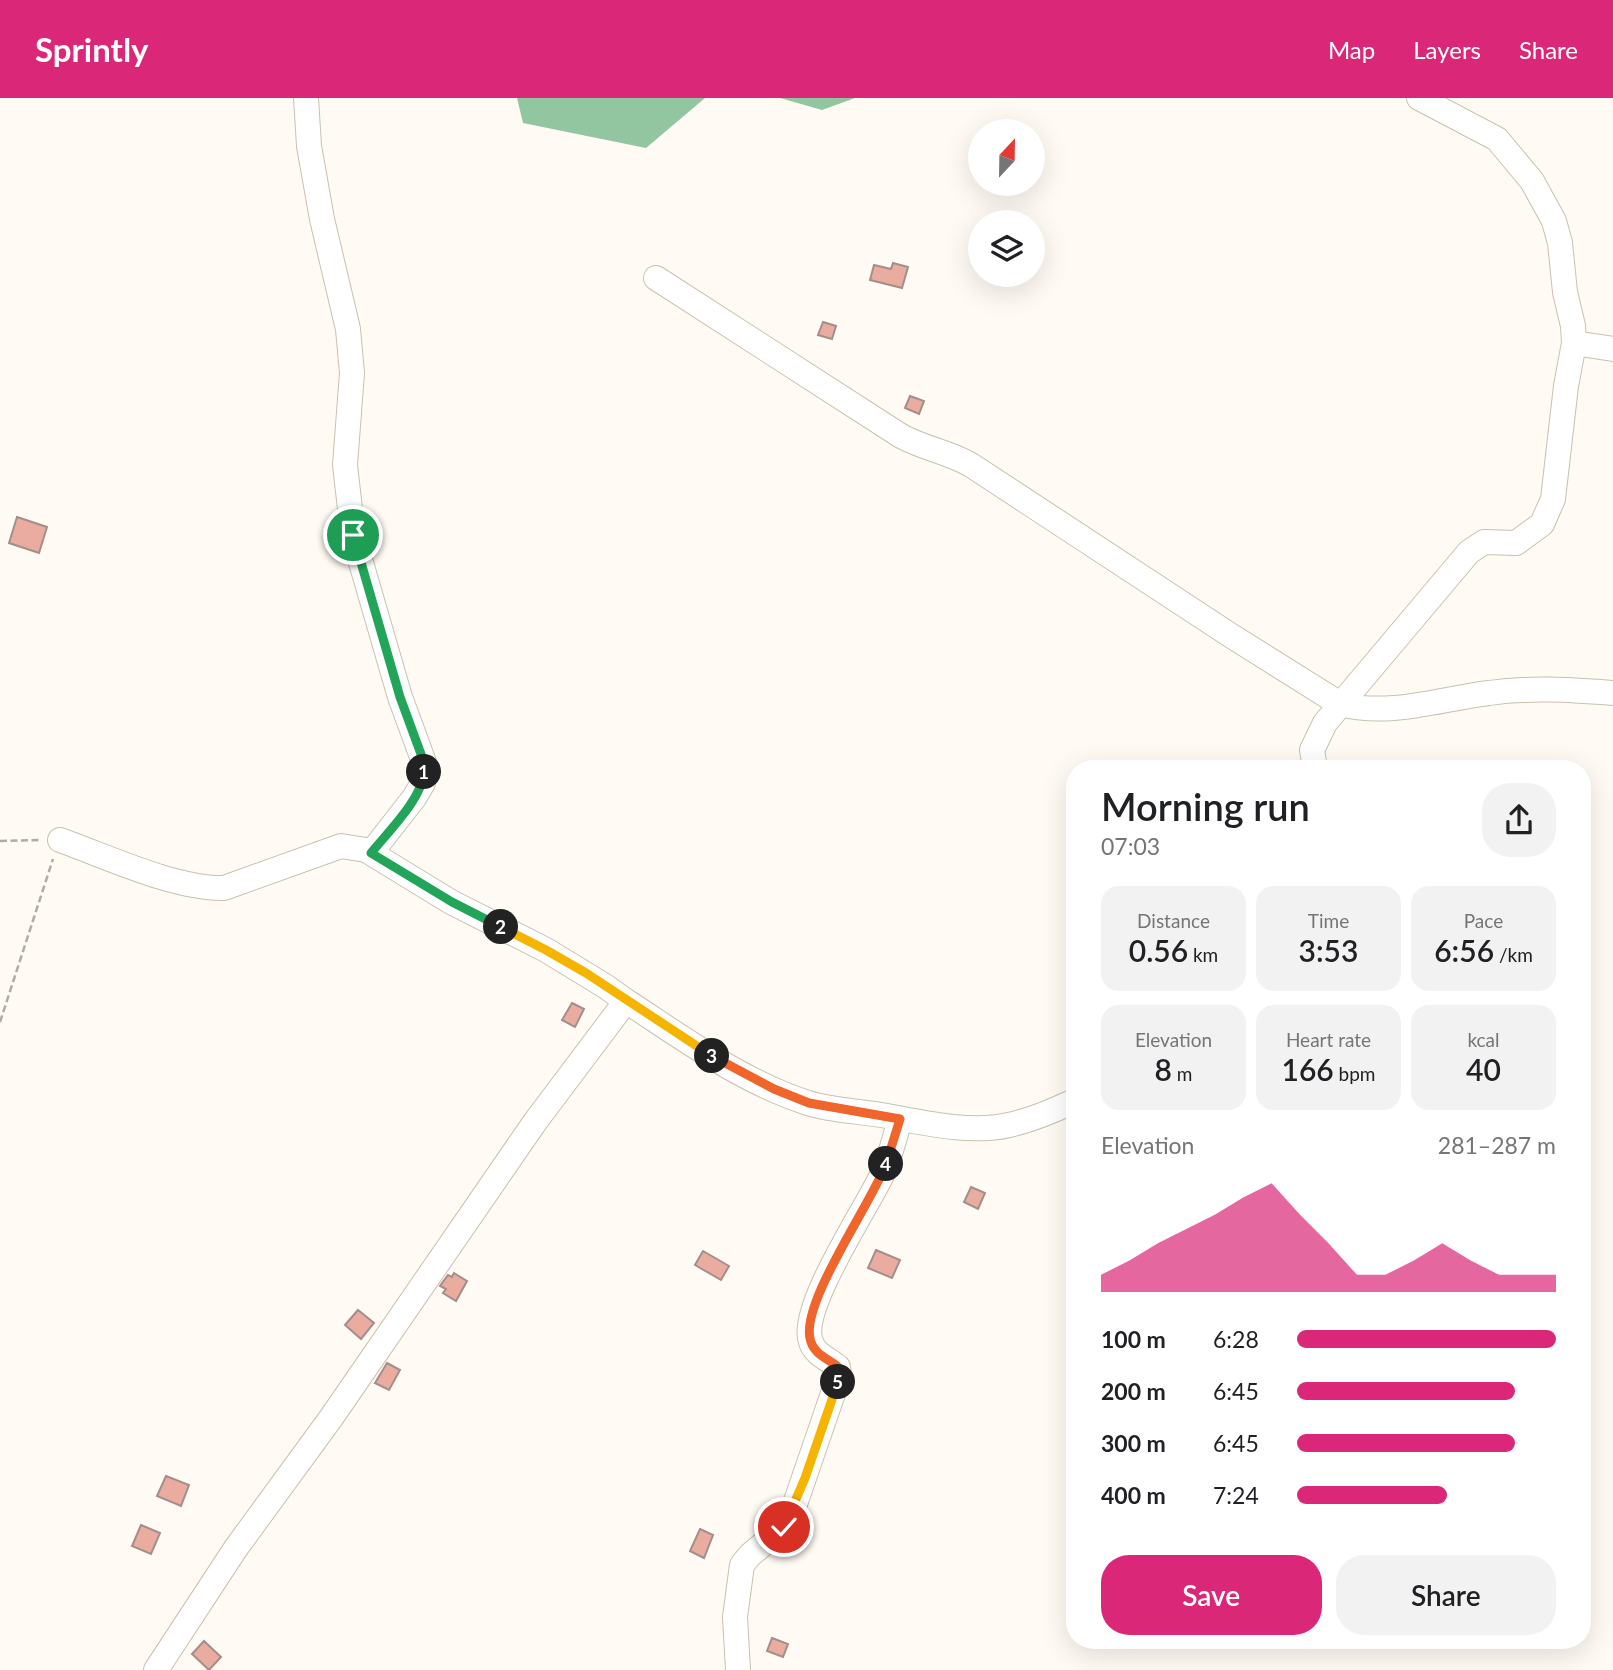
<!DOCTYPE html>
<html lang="en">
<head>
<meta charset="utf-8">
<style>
	body { margin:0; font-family:Lato,sans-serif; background:#f2f2f2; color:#202124; height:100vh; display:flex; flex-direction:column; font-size:26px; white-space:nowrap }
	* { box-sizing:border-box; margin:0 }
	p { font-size:23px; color:#757577 }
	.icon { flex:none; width:38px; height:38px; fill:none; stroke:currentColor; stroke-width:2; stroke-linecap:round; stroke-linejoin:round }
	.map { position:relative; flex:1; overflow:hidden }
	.drawer { position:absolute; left:1066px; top:662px; width:525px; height:889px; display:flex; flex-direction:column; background:#fff; border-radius:28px; box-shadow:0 7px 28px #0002 }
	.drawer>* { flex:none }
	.needle { width:46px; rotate:22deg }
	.buttons { position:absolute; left:968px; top:21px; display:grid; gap:14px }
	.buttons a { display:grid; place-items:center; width:77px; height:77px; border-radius:50%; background:#fff; box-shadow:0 7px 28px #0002; font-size:35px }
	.pin { position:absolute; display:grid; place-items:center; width:60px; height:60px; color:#fff; margin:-30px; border:4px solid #fff; border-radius:50%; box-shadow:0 2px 7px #0007 }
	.km { position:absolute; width:35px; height:35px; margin:-18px; border-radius:50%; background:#222; color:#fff; font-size:19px; line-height:35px; text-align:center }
	.round { display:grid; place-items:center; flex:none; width:74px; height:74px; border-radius:28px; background:#f2f2f2 }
	.summary { display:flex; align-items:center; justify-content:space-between; height:119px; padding:0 35px }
	h1 { font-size:38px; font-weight:600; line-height:52px }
	.stats { display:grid; grid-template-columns:repeat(3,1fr); gap:10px; height:119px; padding:7px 35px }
	.stats div { display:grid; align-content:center; border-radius:18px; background:#f2f2f2; text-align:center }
	.stats b { font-size:30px; font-weight:600 }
	.stats small { font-size:19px; font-weight:400 }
	.stats p { font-size:19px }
	.chart { height:196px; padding:14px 35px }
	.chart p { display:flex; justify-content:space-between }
	.chart svg { width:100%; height:126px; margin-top:7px; fill:#db2777; opacity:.7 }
	.cta { display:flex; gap:14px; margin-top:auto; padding:14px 35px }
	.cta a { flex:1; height:80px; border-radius:28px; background:#db2777; color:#fff; font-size:28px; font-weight:600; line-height:80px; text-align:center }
	.cta a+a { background:#f2f2f2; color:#202124 }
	ul { padding:0 35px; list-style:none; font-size:23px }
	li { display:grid; grid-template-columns:112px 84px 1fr; align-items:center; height:52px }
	li i { height:18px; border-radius:9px; background:#db2777 }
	header { display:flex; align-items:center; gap:42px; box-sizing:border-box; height:98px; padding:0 35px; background:#db2777; color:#fff }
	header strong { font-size:33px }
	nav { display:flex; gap:38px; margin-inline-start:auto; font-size:24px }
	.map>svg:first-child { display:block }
	.forest { fill:#91c6a0 }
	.building { fill:#ebaca0; stroke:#a38e8a; stroke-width:2 }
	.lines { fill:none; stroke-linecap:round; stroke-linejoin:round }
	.minor-casing { stroke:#cac0ae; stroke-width:26 }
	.path { stroke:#b0aca5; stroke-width:2.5; stroke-dasharray:7 3.5; stroke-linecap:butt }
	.minor { stroke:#fff; stroke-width:24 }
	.split-1-casing { stroke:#fff; stroke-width:14 }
	.split-2-casing { stroke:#fff; stroke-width:14 }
	.split-3-casing { stroke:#fff; stroke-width:14 }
	.split-4-casing { stroke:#fff; stroke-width:14 }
	.split-5-casing { stroke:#fff; stroke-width:14 }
	.split-6-casing { stroke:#fff; stroke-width:14 }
	.split-1 { stroke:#22a559; stroke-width:9 }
	.split-2 { stroke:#22a559; stroke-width:9 }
	.split-3 { stroke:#f5b400; stroke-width:9 }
	.split-4 { stroke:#f0652b; stroke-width:9 }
	.split-5 { stroke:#f0652b; stroke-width:9 }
	.split-6 { stroke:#f5b400; stroke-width:9 }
</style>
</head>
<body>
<header>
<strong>Sprintly</strong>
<nav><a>Map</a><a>Layers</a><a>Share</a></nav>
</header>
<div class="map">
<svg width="1613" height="1572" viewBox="0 0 1613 1572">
	<rect width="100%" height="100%" fill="#fffaf3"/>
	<path class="forest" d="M 517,0 L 705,0 L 646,50 L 523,25 Z
		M 780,0 L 855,0 L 822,12 Z"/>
	<path class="building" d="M 893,165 L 908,169 L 902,190 L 870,182 L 874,167 L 891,171 Z
		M 823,224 L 836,228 L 832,241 L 818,237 Z
		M 910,298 L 924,303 L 919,316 L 905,310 Z
		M 17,419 L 47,429 L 39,455 L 9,445 Z
		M 572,905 L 584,911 L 575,929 L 562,922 Z
		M 971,1089 L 985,1095 L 978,1111 L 964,1104 Z
		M 876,1152 L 900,1162 L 892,1180 L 868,1170 Z
		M 703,1153 L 729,1168 L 721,1182 L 695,1167 Z
		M 454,1175 L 467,1183 L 456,1203 L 443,1195 L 446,1191 L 440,1188 L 448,1177 L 452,1179 Z
		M 358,1212 L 374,1225 L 361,1241 L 345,1227 Z
		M 387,1265 L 400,1272 L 389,1292 L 375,1285 Z
		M 166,1378 L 189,1387 L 181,1408 L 157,1398 Z
		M 141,1427 L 160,1435 L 151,1456 L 132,1448 Z
		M 700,1431 L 713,1437 L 704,1460 L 690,1453 Z
		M 772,1540 L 788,1546 L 783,1559 L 767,1553 Z
		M 204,1543 L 221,1559 L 209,1572 L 192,1556 Z"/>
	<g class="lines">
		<g class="minor-casing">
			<path id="minor" d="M 306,0 L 309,48 L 322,121 L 348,231 L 352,275 L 345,367 L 353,437 L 400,599 L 425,667 L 423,685 L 414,700 L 371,755
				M 656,180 L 901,338 C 925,351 949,354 971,367 L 1230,537 L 1340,606 C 1390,619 1439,601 1489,595 C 1531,589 1571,592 1613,595
				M 1574,245 L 1613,251
				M 1315,670 L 1312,652 L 1325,625 L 1469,454 L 1484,444 L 1516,445 L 1542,426 L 1553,401 L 1566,288 L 1574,245 L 1573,228 L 1565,194 L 1560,145 L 1554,123 L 1532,83 L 1497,41 L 1419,0
				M 60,742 C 108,759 175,791 224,790 L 341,748 L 366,752 L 451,804 L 546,852 L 605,888 L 626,903 L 535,1024 L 331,1320 L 236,1450 L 156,1572
				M 626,903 C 683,940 742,984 808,1005 C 833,1013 861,1013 887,1018 C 925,1025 971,1036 1009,1027 C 1032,1022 1053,1013 1074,1003
				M 738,1572 L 735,1519 L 742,1467 L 750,1457 L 784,1429 L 794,1409 L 839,1278 L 838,1269 C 829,1261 815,1257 811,1244 C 798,1212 866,1111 882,1077 C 890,1059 895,1040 900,1021"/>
		</g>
		<path class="path" d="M 0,743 L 39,742
			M 0,924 L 53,761"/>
		<use href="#minor" class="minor"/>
	</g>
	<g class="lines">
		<g class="split-1-casing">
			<path id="split-1" d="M 353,437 L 400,599 L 425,667 L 424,674"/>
		</g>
		<g class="split-2-casing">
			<path id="split-2" d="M 424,674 C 422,701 388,734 371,755 L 452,804 L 501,829"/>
		</g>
		<g class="split-3-casing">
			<path id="split-3" d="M 501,829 L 546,852 L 586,875 L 712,958"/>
		</g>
		<g class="split-4-casing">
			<path id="split-4" d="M 712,958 L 774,991 L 809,1005 L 900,1021 L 886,1066"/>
		</g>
		<g class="split-5-casing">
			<path id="split-5" d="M 838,1284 L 838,1269 C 829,1261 815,1257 811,1244 C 797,1209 872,1105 886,1066"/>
		</g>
		<g class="split-6-casing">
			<path id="split-6" d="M 784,1429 L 805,1380 L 838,1284"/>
		</g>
		<use href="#split-1" class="split-1"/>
		<use href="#split-2" class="split-2"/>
		<use href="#split-3" class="split-3"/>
		<use href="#split-4" class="split-4"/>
		<use href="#split-5" class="split-5"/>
		<use href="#split-6" class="split-6"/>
	</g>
</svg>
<div class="buttons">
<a><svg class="needle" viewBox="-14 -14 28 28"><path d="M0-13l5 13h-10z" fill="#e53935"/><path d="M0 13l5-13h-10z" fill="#757577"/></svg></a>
<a><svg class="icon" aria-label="layers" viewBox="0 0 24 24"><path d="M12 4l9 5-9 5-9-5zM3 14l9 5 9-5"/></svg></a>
</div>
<div class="pin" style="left:353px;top:437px;background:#1e9e55"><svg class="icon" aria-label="arrive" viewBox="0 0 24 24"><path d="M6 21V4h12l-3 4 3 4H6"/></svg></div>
<div class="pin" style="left:784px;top:1429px;background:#d93025"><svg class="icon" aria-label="check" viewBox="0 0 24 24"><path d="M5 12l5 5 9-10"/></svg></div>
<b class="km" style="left:424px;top:674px">1</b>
<b class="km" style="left:501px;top:829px">2</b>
<b class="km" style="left:712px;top:958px">3</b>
<b class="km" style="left:886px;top:1066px">4</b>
<b class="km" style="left:838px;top:1284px">5</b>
<section class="drawer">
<div class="summary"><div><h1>Morning run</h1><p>07:03</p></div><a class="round"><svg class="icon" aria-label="share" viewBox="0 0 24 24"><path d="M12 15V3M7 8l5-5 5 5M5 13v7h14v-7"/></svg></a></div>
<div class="stats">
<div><p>Distance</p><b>0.56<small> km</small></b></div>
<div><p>Time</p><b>3:53</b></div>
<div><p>Pace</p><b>6:56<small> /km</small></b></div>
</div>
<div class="stats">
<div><p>Elevation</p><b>8<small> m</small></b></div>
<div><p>Heart rate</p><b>166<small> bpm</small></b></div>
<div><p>kcal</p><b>40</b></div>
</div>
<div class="chart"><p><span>Elevation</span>281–287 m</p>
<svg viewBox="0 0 160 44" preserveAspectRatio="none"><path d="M0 44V38L10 33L20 27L30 22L40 17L50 11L60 6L70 17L80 27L90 38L100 38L110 33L120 27L130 33L140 38L150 38L160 38V44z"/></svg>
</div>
<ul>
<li><b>100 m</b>6:28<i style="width:100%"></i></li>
<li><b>200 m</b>6:45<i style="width:84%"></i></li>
<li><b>300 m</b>6:45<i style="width:84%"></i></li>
<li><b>400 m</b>7:24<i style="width:58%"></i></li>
</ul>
<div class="cta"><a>Save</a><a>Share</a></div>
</section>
</div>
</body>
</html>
